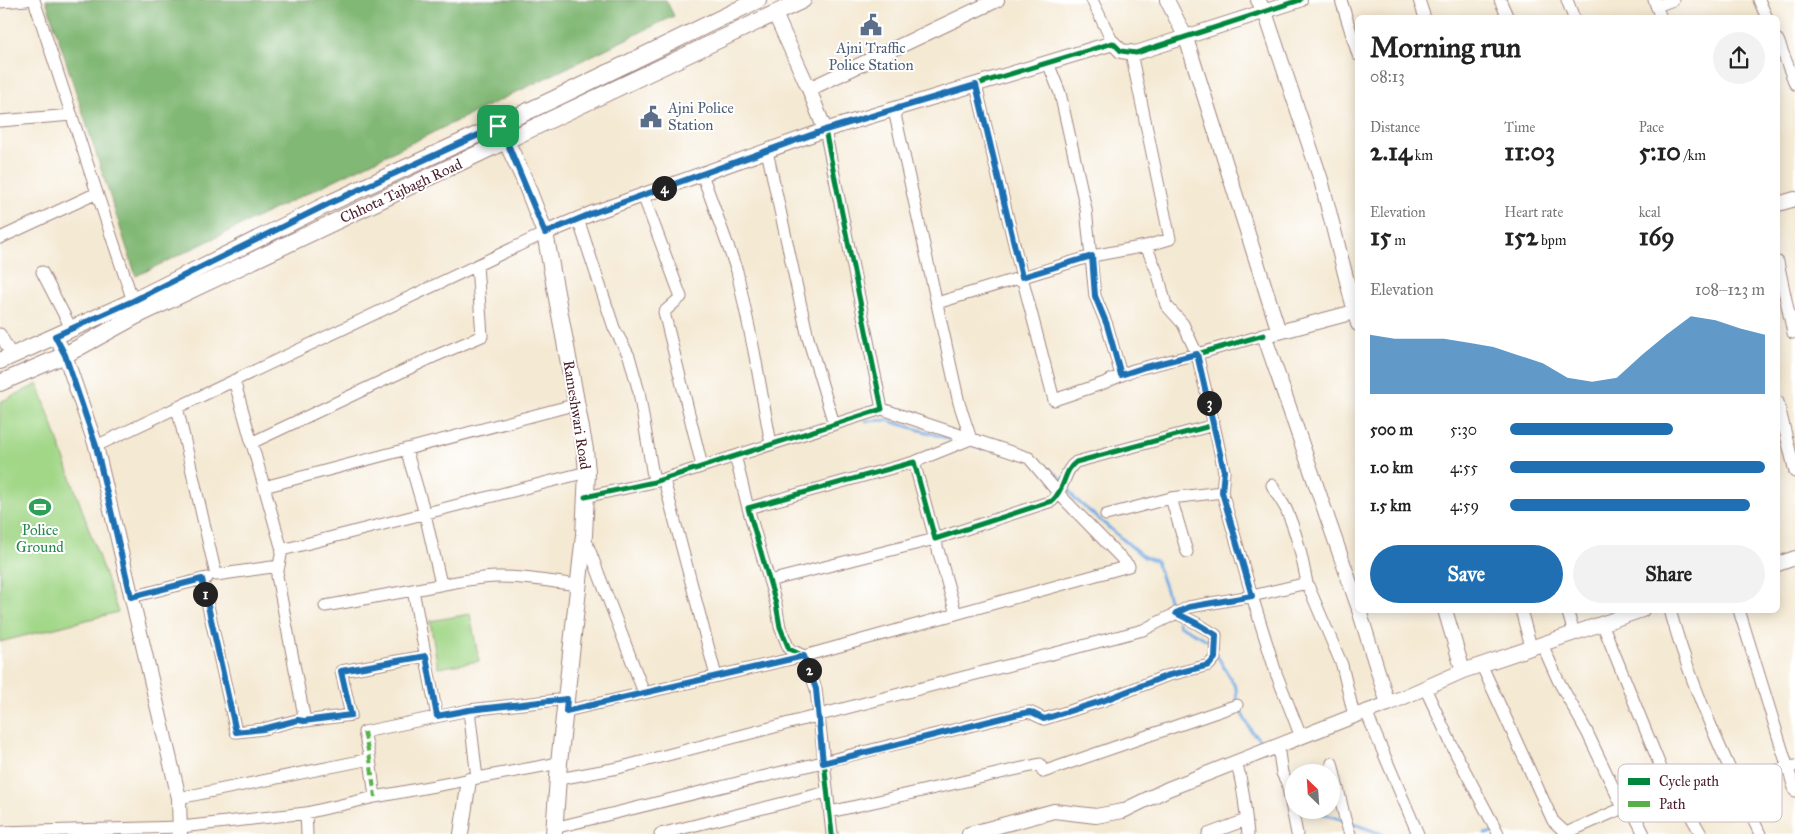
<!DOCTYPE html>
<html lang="en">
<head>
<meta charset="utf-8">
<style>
	body { margin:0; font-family:"IM FELL Great Primer",serif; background:#f2f2f2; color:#222; height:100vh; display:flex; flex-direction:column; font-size:19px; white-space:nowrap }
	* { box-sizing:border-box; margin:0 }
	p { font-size:16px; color:#767676 }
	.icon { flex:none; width:28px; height:28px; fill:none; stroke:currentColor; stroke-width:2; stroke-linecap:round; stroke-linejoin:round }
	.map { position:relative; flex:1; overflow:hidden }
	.drawer { position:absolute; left:1355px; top:15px; width:425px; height:598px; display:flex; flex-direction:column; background:#fff; border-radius:8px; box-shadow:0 2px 12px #0003 }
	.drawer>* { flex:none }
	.needle { width:32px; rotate:335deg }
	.fabs { position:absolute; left:1285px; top:764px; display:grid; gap:10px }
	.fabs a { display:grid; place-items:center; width:55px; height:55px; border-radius:50%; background:#fff; box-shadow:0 2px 12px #0003; font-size:25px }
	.pin { position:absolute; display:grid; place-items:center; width:42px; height:42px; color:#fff; margin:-21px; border-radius:10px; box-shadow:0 2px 8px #0006 }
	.km { position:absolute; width:25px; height:25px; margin:-12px; border-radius:50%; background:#222; color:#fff; font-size:14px; line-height:25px; text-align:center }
	.round { display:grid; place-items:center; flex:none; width:52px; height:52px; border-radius:26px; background:#f2f2f2 }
	.headline { display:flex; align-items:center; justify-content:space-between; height:85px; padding:0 15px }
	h1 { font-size:28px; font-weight:700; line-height:38px }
	.stats { display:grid; grid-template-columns:repeat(3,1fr); gap:8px; height:85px; padding:5px 15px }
	.stats div { display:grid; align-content:center }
	.stats b { font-size:25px; font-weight:700 }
	.stats small { font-size:14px; font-weight:400 }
	.stats p { font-size:14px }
	.chart { height:140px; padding:10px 15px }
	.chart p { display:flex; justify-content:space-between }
	.chart svg { width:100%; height:90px; margin-top:5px; fill:#1f6fb2; opacity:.7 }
	.primary-button { display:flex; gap:10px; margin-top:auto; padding:10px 15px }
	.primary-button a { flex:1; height:58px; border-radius:30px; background:#1f6fb2; color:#fff; font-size:20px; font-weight:700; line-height:58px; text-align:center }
	.primary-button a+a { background:#f2f2f2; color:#222 }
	ul { padding:0 15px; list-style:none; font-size:16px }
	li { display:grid; grid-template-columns:80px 60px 1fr; align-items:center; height:38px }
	li i { height:12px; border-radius:6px; background:#1f6fb2 }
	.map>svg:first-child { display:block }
	.green { fill:#a2d788; stroke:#767b5a }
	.forest { fill:#81b874; stroke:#666c50 }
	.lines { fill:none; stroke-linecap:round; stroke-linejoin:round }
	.stream { stroke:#76ade5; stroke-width:3 }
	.minor-casing { stroke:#9f847f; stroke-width:13 }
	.tertiary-casing { stroke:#9f847f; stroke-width:16 }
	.secondary-casing { stroke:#9f847f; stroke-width:18 }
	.minor { stroke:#fff; stroke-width:11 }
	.tertiary { stroke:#fff; stroke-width:14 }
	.secondary { stroke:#fff; stroke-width:16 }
	.quiet { stroke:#57b146; stroke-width:4; stroke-dasharray:8 4; stroke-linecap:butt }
	.cycleway-casing { stroke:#fff; stroke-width:8 }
	.cycleway { stroke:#00873e; stroke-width:5 }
	.route-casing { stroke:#fff; stroke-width:10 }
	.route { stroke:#1f6fb2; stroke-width:6 }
	.labels { text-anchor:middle; stroke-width:4; stroke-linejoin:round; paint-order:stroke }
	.service-label { font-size:15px; fill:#4e5e75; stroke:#fff }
	.street-label { font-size:15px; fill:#4a1f2b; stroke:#fff }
	.leisure-label { font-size:15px; fill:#27864d; stroke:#fff }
	.key { fill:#fff; stroke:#c9bcbf; stroke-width:1 }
	.key-label { font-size:14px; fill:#4a1f2b }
</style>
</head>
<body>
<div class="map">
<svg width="1795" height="834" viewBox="0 0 1795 834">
	<rect width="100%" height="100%" fill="#fff"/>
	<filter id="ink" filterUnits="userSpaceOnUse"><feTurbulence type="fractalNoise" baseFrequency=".02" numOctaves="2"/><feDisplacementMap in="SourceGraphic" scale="10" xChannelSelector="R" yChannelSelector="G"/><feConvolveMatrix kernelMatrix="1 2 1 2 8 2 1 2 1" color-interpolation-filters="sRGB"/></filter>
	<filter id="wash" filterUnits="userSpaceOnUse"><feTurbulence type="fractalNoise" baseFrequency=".0096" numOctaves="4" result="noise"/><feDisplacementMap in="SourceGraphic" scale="20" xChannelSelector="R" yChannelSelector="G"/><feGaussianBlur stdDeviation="1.12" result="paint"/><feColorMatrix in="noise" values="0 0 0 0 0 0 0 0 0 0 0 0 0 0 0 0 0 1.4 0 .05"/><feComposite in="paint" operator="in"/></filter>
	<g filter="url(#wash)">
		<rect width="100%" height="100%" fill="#f4e9d3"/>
		<path class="green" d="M 38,384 L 118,612 L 0,642 L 0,402 Z
			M 470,614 L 479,661 L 438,668 L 430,621 Z"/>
		<path class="forest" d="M 46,0 L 666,0 L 674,16 L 136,276 Z"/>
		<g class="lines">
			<path class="stream" d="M 866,421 L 886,420 L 950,439
				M 974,446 L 984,449
				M 1040,465 L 1046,467 L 1062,479
				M 1065,484 L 1075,499 L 1144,557 L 1156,561 L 1171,605
				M 1178,622 L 1179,625 L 1209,641 L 1212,647
				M 1218,657 L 1236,688 L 1237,705 L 1252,732 L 1266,746
				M 1285,768 L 1294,785
				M 1311,810 L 1343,820
				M 1349,822 L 1382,834
				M 1485,834 L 1495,832"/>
		</g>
	</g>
	<g filter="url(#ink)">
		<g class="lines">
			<g class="minor-casing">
				<path id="minor" d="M 1092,0 L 1113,43
					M 1341,0 L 1358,55
					M 1419,0 L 1425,18
					M 1500,0 L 1508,18
					M 1567,0 L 1574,18
					M 1654,0 L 1661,18
					M 1759,0 L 1767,18
					M 0,2 L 27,0
					M 1657,6 L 1673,0
					M 1778,40 L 1795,84
					M 1048,63 L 1060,93 L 1086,209 L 1095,296 L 1107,325 L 1121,375
					M 976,85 L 1022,277 L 1054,400 L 1104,383 L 1133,370 L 1197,354 L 1183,324 L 1166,305 L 1158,274 L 1146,246
					M 894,110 L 959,403 L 971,439 L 914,462
					M 0,121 L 72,115
					M 767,151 L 808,338 L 834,424
					M 702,174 L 737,271 L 754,351 L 771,444
					M 97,193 L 133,301
					M 643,195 L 681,297 L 664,312 L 702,466
					M 578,219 L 614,328 L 629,356 L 639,392 L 654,482
					M 0,238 L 97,193 L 34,0
					M 1778,262 L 1793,333
					M 42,272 L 71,328
					M 937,303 L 1092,256 L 1146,246 L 1170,239 L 1131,53
					M 0,334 L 12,356
					M 234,380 L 282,550 L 277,576 L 305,721
					M 1778,402 L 1795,472
					M 177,407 L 216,575 L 279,566
					M 251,443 L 433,357 L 482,336 L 477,265
					M 96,446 L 545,233
					M 406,449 L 425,514 L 441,584
					M 737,463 L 748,508
					M 665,484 L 716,676
					M 1272,485 C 1276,494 1282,501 1286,509 C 1297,533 1302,558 1307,583
					M 264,487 L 577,404
					M 585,497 L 654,482 L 882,409 L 825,130
					M 1171,498 L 1187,552
					M 1106,515 L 1171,498 L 1222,492 L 1224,471 L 1214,425
					M 585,538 L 644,693
					M 282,550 L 587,472
					M 202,579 L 236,732 L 263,729 L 297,720 L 305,721 L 351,715 L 341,671 L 426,656
					M 769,581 L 935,539 L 956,614
					M 131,597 L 207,578
					M 325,606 L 413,590
					M 1521,610 L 1531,647
					M 1567,610 L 1574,633
					M 1670,610 C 1691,687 1726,762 1760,834
					M 1739,610 L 1795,791
					M 1602,623 L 1672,795 L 1683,795
					M 1542,644 L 1558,680 L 1587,732 L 1623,808 L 1672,795
					M 1481,664 L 1553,821 L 1566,833 L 1623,808
					M 1425,688 L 1456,754 L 1498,833
					M 469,710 L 477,778
					M 566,711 L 804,656 L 1129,566 L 1059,494 L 1029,458 L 882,409
					M 1366,712 L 1418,834
					M 437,716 L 413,590 C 441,585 469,578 497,577 C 524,576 552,582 578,585
					M 1301,737 L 1276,673 L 1252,596 L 1307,583 L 1342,665 L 1354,716
					M 1278,746 L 1282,773 L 1287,783 L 1297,834
					M 1236,762 C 1244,787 1245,809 1248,834
					M 1332,763 L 1345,819 L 1350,834
					M 559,779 L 618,768 L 1143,630 L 1189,607 L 1252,596 L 1222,492
					M 375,797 L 370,759 L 364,732 L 469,710 L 567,699
					M 179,798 L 370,759
					M 1630,806 L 1644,834
					M 830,812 L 1040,764 L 1043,772 L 1237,705
					M 306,813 L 307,834
					M 554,828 L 1014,715 L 1029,712 L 1044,719 L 1105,700 L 1166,676 L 1209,665 L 1215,658 L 1216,635 L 1198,624 L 1176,613
					M 0,832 L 181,827 L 306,813 L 375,797 L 559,763
					M 660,834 L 827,792
					M 832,834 L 816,689 L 804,656 L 789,649 L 780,627 L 776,604 L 748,508 L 914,462 L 935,539 L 1052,501 C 1066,488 1063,471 1076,462 L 1214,425 L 1197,354 L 1264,335
					M 1208,834 L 1246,820
					M 1701,834 L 1693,820 L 1683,795 L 1794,766"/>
			</g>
			<g class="tertiary-casing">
				<path id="tertiary" d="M 1167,0 L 1186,38 L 1279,332 L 1264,335 L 1358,606
					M 1258,0 L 1265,12 L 1321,180 L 1358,324
					M 775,14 L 809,89 L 997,0
					M 825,130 L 1113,43 L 1121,51 L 1136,53 L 1300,0
					M 1778,204 L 1795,199
					M 545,233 L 593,213 L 825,130 L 809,89
					M 1279,332 L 1358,311
					M 55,336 L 65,355 L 96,446 L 179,798 L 180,834
					M 1778,564 L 1795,558
					M 1359,610 L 1388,704 L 1463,671
					M 1445,610 L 1463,671 L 1642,610
					M 461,834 L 469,780
					M 969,834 L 1054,811 L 1096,816 L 1123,811 L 1168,789 L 1354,716 L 1388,704"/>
			</g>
			<g class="secondary-casing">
				<path id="secondary" d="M 502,132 L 524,179 L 545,233 L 585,450 L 587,472 L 584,535 L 559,763 L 554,834
					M 0,361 L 133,301 L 330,203 L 552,100 L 758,0
					M 0,383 L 65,355 L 136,316 L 803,0"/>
			</g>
			<use href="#minor" class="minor"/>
			<use href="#tertiary" class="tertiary"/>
			<use href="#secondary" class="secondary"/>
			<path class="quiet" d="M 364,732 L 370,759 L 375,797"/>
			<g class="cycleway-casing">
				<path id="cycleway" d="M 585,497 L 654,482 L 882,409 L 825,130 L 1113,43 L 1121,51 L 1136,53 L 1300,0
					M 832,834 L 816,689 L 804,656 L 789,649 L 780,627 L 776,604 L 748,508 L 914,462 L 935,539 L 1052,501 C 1066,488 1063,471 1076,462 L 1214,425 L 1197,354 L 1264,335"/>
			</g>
			<use href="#cycleway" class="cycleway"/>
		</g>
	</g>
	<g class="lines" filter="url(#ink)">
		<g class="route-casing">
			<path id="route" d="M 976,85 L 1022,277 L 1092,256 L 1095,296 L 1107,325 L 1121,375 L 1145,367 L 1197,354 L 1224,471 L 1222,492 L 1252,596 L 1189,607 L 1176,613 L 1198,624 L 1216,635 L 1215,658 L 1209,665 L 1166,676 L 1105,700 L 1044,719 L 1030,712 L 1014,715 L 823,763 L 816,689 L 804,656 L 566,711 L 567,699 L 469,710 L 437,716 L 426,656 L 341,671 L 351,715 L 304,721 L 298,720 L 263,729 L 236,732 L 202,579 L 131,597 L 96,446 L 65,355 L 55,336 L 133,301 L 330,203 L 498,126 L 507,142 L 545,233 L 593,213 L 825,130 Z"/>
		</g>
		<use href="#route" class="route"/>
	</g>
	<defs>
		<g id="civic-bare" transform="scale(1.725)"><path d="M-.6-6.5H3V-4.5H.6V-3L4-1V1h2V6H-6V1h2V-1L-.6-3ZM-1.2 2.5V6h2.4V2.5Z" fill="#5c6f8a" stroke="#fff" stroke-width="2.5" paint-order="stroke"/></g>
		<g id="stadium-bare" transform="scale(1.725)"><path d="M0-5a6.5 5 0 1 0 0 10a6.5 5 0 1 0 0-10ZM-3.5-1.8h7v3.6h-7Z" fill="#2e9e5b" stroke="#fff" stroke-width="2.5" paint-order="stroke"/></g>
	</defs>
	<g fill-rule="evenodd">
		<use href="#civic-bare" x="871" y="25"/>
		<use href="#civic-bare" x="651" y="117"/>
		<use href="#stadium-bare" x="40" y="507"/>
	</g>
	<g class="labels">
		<g class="service-label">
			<text x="871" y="53">Ajni Traffic<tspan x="871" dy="17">Police Station</tspan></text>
			<text x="668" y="113" text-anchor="start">Ajni Police<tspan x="668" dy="17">Station</tspan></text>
		</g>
		<g class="street-label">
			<text transform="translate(401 191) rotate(-25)" y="5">Chhota Tajbagh Road</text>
			<text transform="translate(577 415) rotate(81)" y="5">Rameshwari Road</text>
		</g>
		<g class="leisure-label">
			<text x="40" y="535">Police<tspan x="40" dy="17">Ground</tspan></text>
		</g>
	</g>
	<rect x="1618" y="764" width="164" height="58" rx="8" class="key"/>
	<rect x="1628" y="778" width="22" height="7" fill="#00873e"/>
	<rect x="1628" y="801" width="22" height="6" fill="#57b146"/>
	<g class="key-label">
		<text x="1659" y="786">Cycle path</text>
		<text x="1659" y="809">Path</text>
	</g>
</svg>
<div class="fabs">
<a><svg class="needle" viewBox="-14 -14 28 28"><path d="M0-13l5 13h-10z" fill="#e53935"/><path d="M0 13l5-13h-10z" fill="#767676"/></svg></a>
</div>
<div class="pin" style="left:498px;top:126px;background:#1e9e55"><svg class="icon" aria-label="arrive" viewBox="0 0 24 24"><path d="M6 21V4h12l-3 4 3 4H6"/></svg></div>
<b class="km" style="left:205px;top:594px">1</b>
<b class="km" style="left:809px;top:670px">2</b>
<b class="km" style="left:1209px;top:403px">3</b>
<b class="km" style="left:664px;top:188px">4</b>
<section class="drawer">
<div class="headline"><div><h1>Morning run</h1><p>08:13</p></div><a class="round"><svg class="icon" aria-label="share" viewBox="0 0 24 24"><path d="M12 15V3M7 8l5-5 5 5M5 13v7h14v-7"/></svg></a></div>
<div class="stats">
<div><p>Distance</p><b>2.14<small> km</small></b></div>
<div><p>Time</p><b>11:03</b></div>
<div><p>Pace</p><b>5:10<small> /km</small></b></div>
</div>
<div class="stats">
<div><p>Elevation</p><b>15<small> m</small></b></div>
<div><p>Heart rate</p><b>152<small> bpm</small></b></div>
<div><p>kcal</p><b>169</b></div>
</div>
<div class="chart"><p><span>Elevation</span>108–123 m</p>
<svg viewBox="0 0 160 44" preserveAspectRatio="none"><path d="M0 44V15L10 17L20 17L30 17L40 19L50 21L60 25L70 29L80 36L90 38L100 36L110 25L120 15L130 6L140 8L150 12L160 15V44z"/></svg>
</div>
<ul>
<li><b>500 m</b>5:30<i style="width:64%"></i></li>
<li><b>1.0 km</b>4:55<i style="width:100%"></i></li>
<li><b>1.5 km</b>4:59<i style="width:94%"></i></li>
</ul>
<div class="primary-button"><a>Save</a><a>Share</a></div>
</section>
</div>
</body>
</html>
